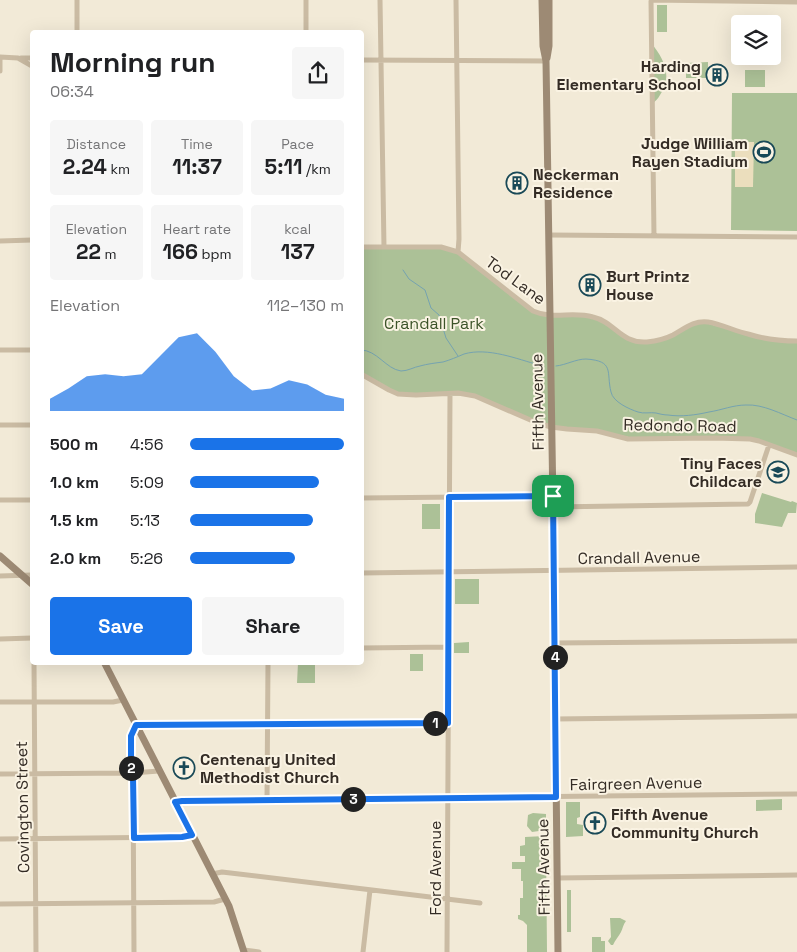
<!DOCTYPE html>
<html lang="en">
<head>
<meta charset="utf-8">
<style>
	body { margin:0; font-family:"Space Grotesk",sans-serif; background:#f6f6f6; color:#202124; height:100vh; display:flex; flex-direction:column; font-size:19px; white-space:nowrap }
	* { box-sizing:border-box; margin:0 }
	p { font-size:16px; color:#757577 }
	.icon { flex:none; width:28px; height:28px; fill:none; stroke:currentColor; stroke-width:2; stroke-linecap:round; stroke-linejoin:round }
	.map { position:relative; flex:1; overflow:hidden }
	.panel { position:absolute; left:30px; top:30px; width:334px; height:635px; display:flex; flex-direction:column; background:#fff; border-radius:5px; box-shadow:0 5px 20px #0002 }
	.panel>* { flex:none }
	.tools { position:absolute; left:731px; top:15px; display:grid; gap:10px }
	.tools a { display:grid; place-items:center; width:50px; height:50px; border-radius:5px; background:#fff; box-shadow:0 5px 20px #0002; font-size:25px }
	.pin { position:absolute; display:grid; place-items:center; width:42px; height:42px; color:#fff; margin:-21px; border-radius:10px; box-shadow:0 2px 8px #0006 }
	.km { position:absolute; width:25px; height:25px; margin:-12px; border-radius:50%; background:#222; color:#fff; font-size:14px; line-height:25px; text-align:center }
	.round { display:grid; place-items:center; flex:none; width:52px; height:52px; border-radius:5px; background:#f6f6f6 }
	.summary { display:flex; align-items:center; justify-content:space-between; height:85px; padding:0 20px }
	h1 { font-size:28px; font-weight:600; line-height:38px }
	.stats { display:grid; grid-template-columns:repeat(3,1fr); gap:8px; height:85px; padding:5px 20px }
	.stats div { display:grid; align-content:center; border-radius:5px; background:#f6f6f6; text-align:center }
	.stats b { font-size:21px; font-weight:600 }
	.stats small { font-size:14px; font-weight:400 }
	.stats p { font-size:14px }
	.chart { height:140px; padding:10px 20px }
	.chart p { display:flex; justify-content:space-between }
	.chart svg { width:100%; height:90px; margin-top:5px; fill:#1a73e8; opacity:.7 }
	.button { display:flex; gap:10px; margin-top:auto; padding:10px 20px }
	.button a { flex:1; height:58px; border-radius:5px; background:#1a73e8; color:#fff; font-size:20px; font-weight:600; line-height:58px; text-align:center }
	.button a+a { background:#f6f6f6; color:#202124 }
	ul { padding:0 20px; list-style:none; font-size:16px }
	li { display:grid; grid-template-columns:80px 60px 1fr; align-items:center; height:38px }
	li i { height:12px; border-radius:6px; background:#1a73e8 }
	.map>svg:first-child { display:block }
	.green { fill:#acc197 }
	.plaza { fill:#ebdebd }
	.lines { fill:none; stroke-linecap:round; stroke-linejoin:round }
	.stream { stroke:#75a3b0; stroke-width:1 }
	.street { stroke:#cabba3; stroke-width:5 }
	.secondary { stroke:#9d8a74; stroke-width:7 }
	.route-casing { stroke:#fff; stroke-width:10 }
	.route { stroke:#1a73e8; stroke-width:6 }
	.labels { text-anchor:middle; stroke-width:4; stroke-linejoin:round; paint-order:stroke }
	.poi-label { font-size:16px; font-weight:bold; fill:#342c25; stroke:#faf3e3; text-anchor:start }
	.street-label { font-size:16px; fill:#342c25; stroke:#faf3e3 }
	.park-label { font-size:16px; fill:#3c5328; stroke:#faf3e3 }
</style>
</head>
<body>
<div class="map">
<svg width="797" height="952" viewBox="0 0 797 952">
	<rect width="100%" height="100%" fill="#f2ead7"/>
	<path class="green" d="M 657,5 L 667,5 L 667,32 L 657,32 Z
		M 651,43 C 664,58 673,77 660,95 C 658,99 655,101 652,104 Z
		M 708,62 L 708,78 L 686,78 L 686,63 Z
		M 745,70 L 765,70 L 765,87 L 745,87 Z
		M 732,93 L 797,93 L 797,231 L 731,230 Z
		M 361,247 L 441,247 L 458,252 L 540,314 L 594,317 L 629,339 L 654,341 L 702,322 L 749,335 L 797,341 L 797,455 L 750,439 L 637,439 L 602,431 L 551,427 L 475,396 L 398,394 L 361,374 Z
		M 762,493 L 791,502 L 792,501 L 797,503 L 796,513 L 788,513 L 782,527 L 755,523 L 755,514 Z
		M 422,504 L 440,504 L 440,529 L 422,529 Z
		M 455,579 L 479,579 L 479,604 L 455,604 Z
		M 469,642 L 469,653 L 454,653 L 454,643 Z
		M 410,654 L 423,654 L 423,671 L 410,671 Z
		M 298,663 L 315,663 L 315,683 L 297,683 Z
		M 782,799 L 782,810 L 756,811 L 756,800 Z
		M 566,802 L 580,802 L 580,817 L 577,818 L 577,824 L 583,825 L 583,836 L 566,837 Z
		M 533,813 L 546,814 L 546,830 L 532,832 L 527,826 L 528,815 Z
		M 545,836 L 545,845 L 546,845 L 547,952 L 527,952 L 527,925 L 523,921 L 518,919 L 518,915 L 520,915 L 520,898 L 523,898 L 523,881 L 521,881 L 521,869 L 512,869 L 512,862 L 525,862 L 525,856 L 520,856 L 520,846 L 525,845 L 525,837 Z
		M 567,890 L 571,890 L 571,932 L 567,932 Z
		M 610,918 L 620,918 L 626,921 C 623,925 623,928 621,932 C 619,936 615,940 613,945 L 611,945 L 608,941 L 611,937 Z
		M 592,937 L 601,937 L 601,941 L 605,941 L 605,952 L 592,952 Z"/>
	<path class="plaza" d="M 735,142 L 754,142 L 753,187 L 735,187 Z"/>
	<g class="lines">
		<path class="stream" d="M 403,270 L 409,279 L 425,290 L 431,308 L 439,315 L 446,338 L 458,356
			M 361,350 C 377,350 386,369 401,371 C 408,371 414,367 420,366 C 427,364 435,363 443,362 C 450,360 457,357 464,354 C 488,347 517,359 539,365
			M 556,366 C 566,365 576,359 586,359 C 615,361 606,372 611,392 C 613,402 629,409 638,412 C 644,414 650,412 656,413 C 660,414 664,415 668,415 C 681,417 696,415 709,412 C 722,410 733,405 746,405 C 763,404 781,414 797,420"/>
		<path class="street" d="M 306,0 L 306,32
			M 380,0 L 384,247
			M 456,0 L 459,239 L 458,252
			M 651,0 L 654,236
			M 651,0 L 797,2
			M 77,32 L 77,0
			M 0,57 L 18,58 L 32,66
			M 21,58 L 32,58
			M 361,60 L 546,61
			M 0,71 L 0,57
			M 549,235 L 797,237
			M 0,241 L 32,240
			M 361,247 L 441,247 L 458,252 L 533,311 C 553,320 572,311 593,317 C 615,322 621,344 647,342 C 656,341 665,339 673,335 C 684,329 694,320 708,322 C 721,324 735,331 748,334 C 764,339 780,341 797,341
			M 0,350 L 32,350
			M 361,374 L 389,390 L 398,394 L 416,395 L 458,393 L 475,396 L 535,422 L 551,427 L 567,429 L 597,431 L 628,439 L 714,438 L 750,439 L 759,441 L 797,455
			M 0,425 L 32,425
			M 361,498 L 553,496
			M 0,500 L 32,500
			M 553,507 L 748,504 L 750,502 L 769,445
			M 361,573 L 797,567
			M 0,576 L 32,575
			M 0,639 L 32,638
			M 554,643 L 797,641
			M 361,648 L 448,647
			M 34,662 L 36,952
			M 0,702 L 113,702 L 123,700
			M 555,719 L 797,716
			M 0,774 L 132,773 L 159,771
			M 267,800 L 268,662
			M 175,802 L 201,800 L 797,794
			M 0,839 L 182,837 L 192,835
			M 212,874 L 222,872 L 480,903
			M 557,878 L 797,875
			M 0,904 L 214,902 L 225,899
			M 244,950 L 259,952
			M 134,952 L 133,777 L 131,767 L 131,736 L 132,731 L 136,725 L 448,723
			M 363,952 L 370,890
			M 447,952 L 450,394"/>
		<path class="secondary" d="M 542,0 L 543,46 L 546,61 L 553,507 L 558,952
			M 547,58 L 549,46 L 549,0
			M 0,556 L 32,584
			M 104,662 L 229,906 L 244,952"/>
	</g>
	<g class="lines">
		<g class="route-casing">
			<path id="route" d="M 553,496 L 556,797 L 182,801 L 175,802 L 192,835 L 182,837 L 134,838 L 133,776 L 131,767 L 131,736 L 136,725 L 448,723 L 449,497 Z"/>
		</g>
		<use href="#route" class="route"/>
	</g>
	<defs>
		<g id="building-ring" transform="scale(1.125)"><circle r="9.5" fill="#faf3e3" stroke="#194957" stroke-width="1.5"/><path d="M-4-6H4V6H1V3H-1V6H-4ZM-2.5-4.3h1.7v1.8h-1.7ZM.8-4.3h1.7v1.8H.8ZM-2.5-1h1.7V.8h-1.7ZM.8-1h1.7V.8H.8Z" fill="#194957"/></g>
		<g id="stadium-ring" transform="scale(1.125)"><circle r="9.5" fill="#faf3e3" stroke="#194957" stroke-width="1.5"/><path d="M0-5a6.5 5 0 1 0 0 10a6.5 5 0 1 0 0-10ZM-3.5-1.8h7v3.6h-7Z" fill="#194957"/></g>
		<g id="school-ring" transform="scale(1.125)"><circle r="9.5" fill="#faf3e3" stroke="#194957" stroke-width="1.5"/><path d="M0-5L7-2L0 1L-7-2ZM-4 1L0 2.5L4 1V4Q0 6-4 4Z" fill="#194957"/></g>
		<g id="church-ring" transform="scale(1.125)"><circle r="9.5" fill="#faf3e3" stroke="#194957" stroke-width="1.5"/><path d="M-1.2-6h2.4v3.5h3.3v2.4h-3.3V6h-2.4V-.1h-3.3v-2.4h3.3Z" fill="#194957"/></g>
	</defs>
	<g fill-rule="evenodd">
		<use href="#building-ring" x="717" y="75"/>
		<use href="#stadium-ring" x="764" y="152"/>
		<use href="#building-ring" x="517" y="183"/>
		<use href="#building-ring" x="590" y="285"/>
		<use href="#school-ring" x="778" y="472"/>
		<use href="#church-ring" x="184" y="768"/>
		<use href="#church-ring" x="595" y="823"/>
	</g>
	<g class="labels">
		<g class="poi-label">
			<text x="701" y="72" text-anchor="end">Harding<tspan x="701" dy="18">Elementary School</tspan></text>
			<text x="748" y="149" text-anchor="end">Judge William<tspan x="748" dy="18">Rayen Stadium</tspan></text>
			<text x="533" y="180">Neckerman<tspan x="533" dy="18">Residence</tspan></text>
			<text x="606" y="282">Burt Printz<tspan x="606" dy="18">House</tspan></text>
			<text x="762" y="469" text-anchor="end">Tiny Faces<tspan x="762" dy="18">Childcare</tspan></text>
			<text x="200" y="765">Centenary United<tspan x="200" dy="18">Methodist Church</tspan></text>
			<text x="611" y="820">Fifth Avenue<tspan x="611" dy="18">Community Church</tspan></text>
		</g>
		<g class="street-label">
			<text transform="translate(516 280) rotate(36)" y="6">Tod Lane</text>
			<text transform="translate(537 402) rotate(-91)" y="6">Fifth Avenue</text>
			<text transform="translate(680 425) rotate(1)" y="6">Redondo Road</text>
			<text transform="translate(639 557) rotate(-1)" y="6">Crandall Avenue</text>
			<text transform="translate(636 783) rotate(-1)" y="6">Fairgreen Avenue</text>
			<text transform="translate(22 807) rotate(-91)" y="6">Covington Street</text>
			<text transform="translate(543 867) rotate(-91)" y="6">Fifth Avenue</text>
			<text transform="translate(435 868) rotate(-90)" y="6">Ford Avenue</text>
		</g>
		<g class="park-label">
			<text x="434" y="329">Crandall Park</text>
		</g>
	</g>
</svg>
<div class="tools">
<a><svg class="icon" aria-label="layers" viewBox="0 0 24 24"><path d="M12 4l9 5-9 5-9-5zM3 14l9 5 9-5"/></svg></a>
</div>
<div class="pin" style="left:553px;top:496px;background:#1e9e55"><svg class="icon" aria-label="arrive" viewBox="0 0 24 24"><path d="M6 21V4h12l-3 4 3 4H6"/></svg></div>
<b class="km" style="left:435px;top:723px">1</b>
<b class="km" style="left:131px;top:768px">2</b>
<b class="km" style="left:353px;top:799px">3</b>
<b class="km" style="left:555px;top:657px">4</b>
<section class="panel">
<div class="summary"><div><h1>Morning run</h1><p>06:34</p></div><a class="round"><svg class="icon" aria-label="share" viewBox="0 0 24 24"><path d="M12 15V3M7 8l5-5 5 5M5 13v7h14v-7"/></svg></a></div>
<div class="stats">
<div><p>Distance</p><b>2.24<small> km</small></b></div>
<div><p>Time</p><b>11:37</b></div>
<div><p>Pace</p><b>5:11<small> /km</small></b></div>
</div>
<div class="stats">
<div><p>Elevation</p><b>22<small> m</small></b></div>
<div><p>Heart rate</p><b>166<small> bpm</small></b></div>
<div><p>kcal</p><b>137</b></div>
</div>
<div class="chart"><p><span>Elevation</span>112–130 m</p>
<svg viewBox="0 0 160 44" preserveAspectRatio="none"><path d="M0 44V38L10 33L20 27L30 26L40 27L50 26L60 17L70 8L80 6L90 15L100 27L110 34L120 33L130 29L140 31L150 36L160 38V44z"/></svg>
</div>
<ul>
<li><b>500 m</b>4:56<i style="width:100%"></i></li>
<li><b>1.0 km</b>5:09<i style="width:84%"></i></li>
<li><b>1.5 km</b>5:13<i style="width:80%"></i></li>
<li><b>2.0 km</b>5:26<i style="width:68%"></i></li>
</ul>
<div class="button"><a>Save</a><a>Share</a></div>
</section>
</div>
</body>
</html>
